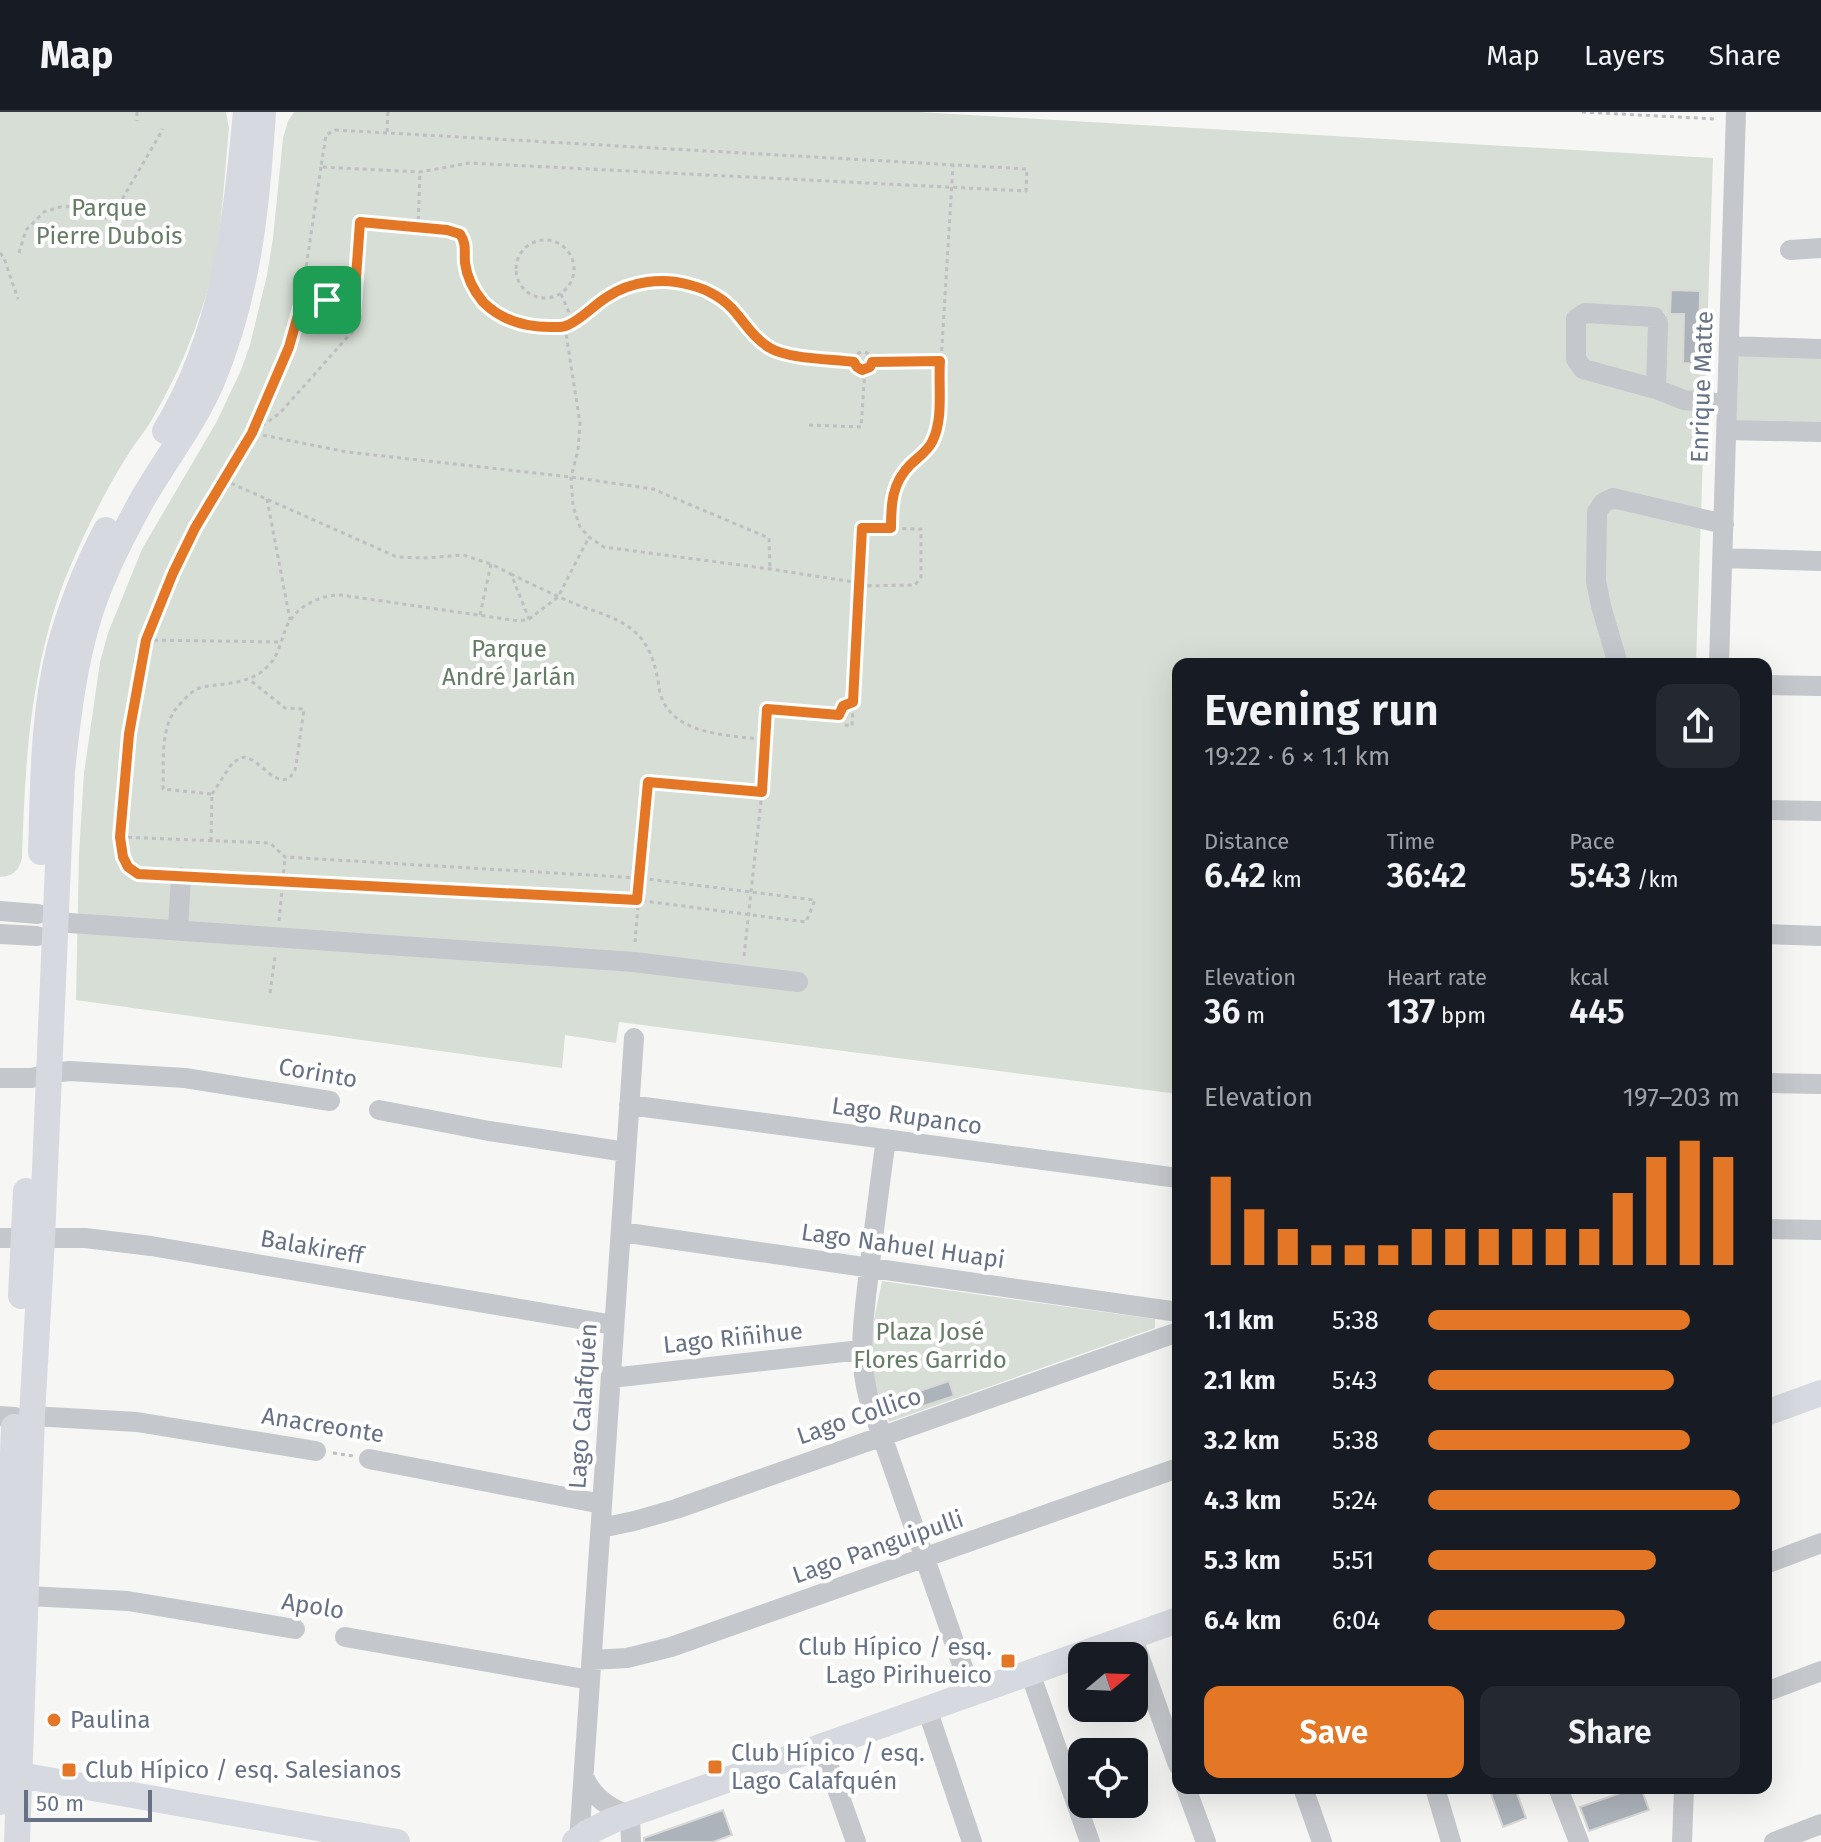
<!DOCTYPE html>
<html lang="en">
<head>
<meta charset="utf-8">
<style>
	body { margin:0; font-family:"Fira Sans",sans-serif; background:#242831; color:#f1f3f6; height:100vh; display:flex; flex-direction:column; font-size:30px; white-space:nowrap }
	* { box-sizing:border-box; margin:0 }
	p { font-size:26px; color:#9ea1a6 }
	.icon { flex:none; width:44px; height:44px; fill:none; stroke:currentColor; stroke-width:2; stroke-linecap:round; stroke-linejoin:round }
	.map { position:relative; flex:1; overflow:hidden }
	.details { position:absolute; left:1172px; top:546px; width:600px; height:1136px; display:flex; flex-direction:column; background:#171b24; border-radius:16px; box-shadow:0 8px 32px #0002 }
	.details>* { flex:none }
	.needle { width:52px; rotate:71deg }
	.fabs { position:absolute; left:1068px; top:1530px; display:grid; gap:16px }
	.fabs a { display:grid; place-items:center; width:80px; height:80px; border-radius:16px; background:#171b24; box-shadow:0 8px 32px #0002; font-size:40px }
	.scale { position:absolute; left:24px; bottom:20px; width:128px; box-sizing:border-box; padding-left:8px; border:4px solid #667185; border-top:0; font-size:22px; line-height:28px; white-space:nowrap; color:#667185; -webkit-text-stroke:6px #fff; paint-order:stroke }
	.pin { position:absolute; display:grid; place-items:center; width:68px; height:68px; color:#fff; margin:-34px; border-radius:16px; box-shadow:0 4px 12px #0006 }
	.round { display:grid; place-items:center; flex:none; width:84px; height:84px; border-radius:16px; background:#242831 }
	.overview { display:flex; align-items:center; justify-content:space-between; height:136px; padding:0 32px }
	h1 { font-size:44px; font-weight:600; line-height:60px }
	.metrics { display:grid; grid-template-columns:repeat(3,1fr); gap:12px; height:136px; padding:8px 32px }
	.metrics div { display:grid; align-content:center }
	.metrics b { font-size:34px; font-weight:600 }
	.metrics small { font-size:22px; font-weight:400 }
	.metrics p { font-size:22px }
	.chart { height:224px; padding:16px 32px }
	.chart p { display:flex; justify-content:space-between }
	.chart svg { width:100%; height:144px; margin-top:8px; stroke:#e47726; stroke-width:6 }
	.button { display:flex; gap:16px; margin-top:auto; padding:16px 32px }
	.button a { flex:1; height:92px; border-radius:16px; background:#e47726; color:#fff; font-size:32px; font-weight:600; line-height:92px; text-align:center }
	.button a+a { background:#242831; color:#f1f3f6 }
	ul { padding:0 32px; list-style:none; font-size:26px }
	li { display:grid; grid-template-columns:128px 96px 1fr; align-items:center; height:60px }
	li i { height:20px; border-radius:10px; background:#e47726 }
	header { display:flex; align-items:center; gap:48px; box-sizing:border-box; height:112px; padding:0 40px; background:#171b24; border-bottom:2px solid #363941 }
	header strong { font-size:38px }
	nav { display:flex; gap:44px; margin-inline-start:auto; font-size:28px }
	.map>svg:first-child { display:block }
	.green { fill:#d7ded5 }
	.building { fill:#adb3ba; stroke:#d8d8d6; stroke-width:2 }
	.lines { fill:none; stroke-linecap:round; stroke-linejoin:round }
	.path { stroke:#bebfc2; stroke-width:3; stroke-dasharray:4 4; stroke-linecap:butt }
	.minor { stroke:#c4c7cb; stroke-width:20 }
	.major { stroke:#d6d9df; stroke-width:26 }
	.route-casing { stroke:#fff; stroke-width:16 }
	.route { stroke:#e47726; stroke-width:10 }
	.poi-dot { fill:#e47726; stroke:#fff; stroke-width:3 }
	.labels { text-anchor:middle; stroke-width:8; stroke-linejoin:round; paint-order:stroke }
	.park-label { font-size:24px; fill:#657c65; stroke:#fff }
	.street-label { font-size:24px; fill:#667185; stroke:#fff }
	.poi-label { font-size:24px; fill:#667185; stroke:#fff; text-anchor:start }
</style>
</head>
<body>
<header>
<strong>Map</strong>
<nav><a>Map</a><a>Layers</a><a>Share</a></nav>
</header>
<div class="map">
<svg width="1821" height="1730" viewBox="0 0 1821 1730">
	<rect width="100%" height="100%" fill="#f6f7f4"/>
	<path class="green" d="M 0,0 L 226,0 L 229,16 C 225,56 223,97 217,137 C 210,178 195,220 178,258 C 169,276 160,294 150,311 C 143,322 135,331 129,341 C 106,377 87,416 70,455 C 31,547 25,647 22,746 C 19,759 13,764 0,765 Z
		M 294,0 L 918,0 L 1713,46 L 1696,552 L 1178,552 L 1178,982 L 619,910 L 616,931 L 565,923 L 562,956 L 76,888 L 79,742 L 84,661 L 100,550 L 108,521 L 142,437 L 217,309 L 241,258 L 250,233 L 267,163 L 273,126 L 283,26 L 288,9 Z
		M 1734,239 L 1821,242 L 1821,316 L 1733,314 Z
		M 882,1169 L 1155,1207 L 1155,1216 L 889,1310 L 872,1265 L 871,1222 Z"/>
	<path class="building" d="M 1671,178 L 1700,179 L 1699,252 L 1683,251 L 1684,202 L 1670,202 Z
		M 949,1269 L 954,1284 L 899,1302 L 891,1300 L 887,1290 Z
		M 1489,1676 L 1515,1676 L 1526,1706 L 1503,1715 Z
		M 1635,1676 L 1641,1676 L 1649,1698 L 1589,1719 L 1580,1695 Z
		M 723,1698 L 732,1723 L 713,1730 L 644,1730 L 644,1726 Z"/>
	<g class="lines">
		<path class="path" d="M 137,0 L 137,9
			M 1582,0 L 1716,7
			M 335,18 L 1027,57 L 1026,79 L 469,51 L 420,60 L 321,55 L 326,23 Z
			M 387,20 L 388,0
			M 321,55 L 300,196 L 289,235 L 252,321 L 347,340 L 571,365 L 653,377 L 769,426 L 770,457
			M 418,116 L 420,60
			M516 157a29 29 0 1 1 58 0a29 29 0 1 1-58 0Z
			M 0,141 L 4,146 L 18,187
			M 19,141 L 26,118 L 44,100 L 60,95 L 82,94 L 110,108 L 163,17
			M 561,182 L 573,210
			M313 201a13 13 0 1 1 26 0a13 13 0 1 1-26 0Z
			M 300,196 L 351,207
			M 565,215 L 580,311 L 578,338 L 571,365 L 573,394 L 580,415 L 589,425 L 604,435 L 770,457 L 860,471 L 860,474 L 915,473 L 921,465 L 921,417 L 862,416 L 860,471
			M854 249a9 9 0 1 1 18 0a9 9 0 1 1-18 0Z
			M 872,250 L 940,249
			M 809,313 L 861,315 L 865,258
			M 224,368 L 397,445 L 425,446 L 463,443 L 491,452
			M 267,387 L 290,508
			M 891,416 C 891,399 890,382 899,366 C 912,345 928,344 937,316 L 953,53
			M 511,462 C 531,472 552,482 573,491 C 592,499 618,505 634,519 C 649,532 654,549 658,568 C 659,576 660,584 664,591 C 681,624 733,623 765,628
			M 480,503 L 491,452 L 511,462 L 529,507
			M 146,528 L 281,530
			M 853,590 C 841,592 835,603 844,613 L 852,614 L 860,474
			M 212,682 L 233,650 L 244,645 C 263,649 269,671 289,667 L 295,658 L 297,647 L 304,597 L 285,596 L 250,568
			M 120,725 L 270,731 L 285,745 L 639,766 L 815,788 L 806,810 L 637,788 L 198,766
			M 211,729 L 212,682 L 163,677 C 164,652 160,620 175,598 C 181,591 189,581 197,577 C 203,574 210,574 216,573 C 234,571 253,569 267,555 C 278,545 281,529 286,516 C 295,495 319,483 341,483 L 519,509 L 529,507 L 558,485 L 589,425
			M 162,763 L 138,762 L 128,755 L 123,745 L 120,725 L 129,622 L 146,528 L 173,461 L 195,416 L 252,321 L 280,301 L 352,220 L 360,110 L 447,118 L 460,122 C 467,132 464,140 465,151 C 467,165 473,179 483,189 C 500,208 524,215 549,215 C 554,215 562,216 567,214 C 577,210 588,200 597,193 C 622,174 651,165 682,171 C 702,174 722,185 735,199 C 752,218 758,234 785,242 L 854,250
			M 279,809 L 285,745
			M 635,830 L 648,670 L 762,680
			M 744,844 L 762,680 L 767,597 L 839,603
			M 270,881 L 275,845
			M 333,1341 L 353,1344"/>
		<path class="minor" d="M 1790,138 L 1821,136
			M 1729,234 L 1821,237
			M 1656,277 L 1658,211 L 1654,205 L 1585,201 L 1576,207 L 1576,247 L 1583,257 L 1656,277 L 1684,288 L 1727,292
			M 1727,318 L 1821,320
			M 1723,446 L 1821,449
			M 1618,552 L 1601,494 L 1596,469 L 1597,400 L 1603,391 L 1613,386 L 1724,412
			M 1719,552 L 1736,0
			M 1766,573 L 1821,574
			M 1766,698 L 1821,699
			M 0,799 L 38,802
			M 55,810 L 634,850 L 798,870
			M 178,818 L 181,765
			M 0,822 L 37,824
			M 1766,822 L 1821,824
			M 0,966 L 32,966 L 49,961 L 70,959 L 185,966 L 330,989
			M 1766,971 L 1821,972
			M 629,993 L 1178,1066
			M 379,998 L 489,1019 L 626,1040
			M 886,1027 C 880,1069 875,1110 870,1151 C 865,1197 856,1242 869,1287 L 972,1581
			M 1766,1117 L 1821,1118
			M 621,1120 L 1178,1200
			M 0,1126 L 85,1126 L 151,1134 L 614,1213
			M 611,1266 L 861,1238
			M 0,1304 L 15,1305
			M 32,1304 L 137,1310 L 316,1339
			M 369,1347 L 602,1392
			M 601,1416 L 634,1409 L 676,1397 L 1178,1220
			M 1766,1452 L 1821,1431
			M 27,1484 L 128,1489 L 295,1517
			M 1132,1524 L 1178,1653
			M 345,1525 L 590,1568
			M 592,1548 L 627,1546 L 671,1535 L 1178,1356
			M 1030,1561 L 1090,1730
			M 1766,1580 L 1821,1559
			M 927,1597 L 972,1730
			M 822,1635 L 856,1730
			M 584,1665 C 593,1685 609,1697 630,1703 L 631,1730
			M 1186,1676 L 1206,1730
			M 1303,1676 L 1322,1730
			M 1435,1676 L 1451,1730
			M 1558,1676 L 1579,1730
			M 579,1730 L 634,926
			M 1682,1730 L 1684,1676
			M 1774,1730 L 1821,1712"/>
		<path class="major" d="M 165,319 C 225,220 235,113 246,0
			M 41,740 C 43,674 43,603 59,538 C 70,496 86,456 106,418
			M 21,1184 L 26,1079
			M 1766,1301 L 1821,1281
			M 3,1660 L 397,1730
			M 0,1690 L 14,1315
			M 17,1730 L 32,1304 L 42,1127 L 62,659 C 68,605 74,550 91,498 C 104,459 123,423 142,388 C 165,348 195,310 213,267 C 249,179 257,94 263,0
			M 575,1730 L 587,1721 L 611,1709 L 1178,1508"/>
	</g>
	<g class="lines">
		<g class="route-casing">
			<path id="route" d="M 360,110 L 447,118 L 460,122 C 467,132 464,140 465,151 C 467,166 474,179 483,190 C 501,208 525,215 550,215 C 556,215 562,216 568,213 C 582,207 594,193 607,185 C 631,169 663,165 690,173 C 707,177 725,187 736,201 C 747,214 755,227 770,236 C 788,247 832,247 854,250 L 857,255 L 862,258 L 870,255 L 872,250 L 940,249 C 938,275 944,307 932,330 C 927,340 918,345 910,353 C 892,371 891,392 891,416 L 862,416 L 853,590 L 843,594 L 839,603 L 767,597 L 762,680 L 648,670 L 637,788 L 138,762 L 128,755 L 123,745 L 120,725 L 129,622 L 146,528 L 173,461 L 195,416 L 252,321 L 289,235 L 300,196 L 313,199 L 318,191 L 327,188 C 335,191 338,196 338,204 L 353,207 Z"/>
		</g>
		<use href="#route" class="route"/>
	</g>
	<g class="poi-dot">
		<rect x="1000" y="1541" width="16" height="16" rx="4"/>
		<circle cx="54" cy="1608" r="8"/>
		<rect x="707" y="1647" width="16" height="16" rx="4"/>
		<rect x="61" y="1650" width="16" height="16" rx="4"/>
	</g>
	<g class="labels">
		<g class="park-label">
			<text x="109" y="104">Parque<tspan x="109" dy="28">Pierre Dubois</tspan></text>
			<text x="509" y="545">Parque<tspan x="509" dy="28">André Jarlán</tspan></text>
			<text x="930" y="1228">Plaza José<tspan x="930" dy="28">Flores Garrido</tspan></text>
		</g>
		<g class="street-label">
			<text transform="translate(1702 275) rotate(-88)" y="8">Enrique Matte</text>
			<text transform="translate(318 961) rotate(10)" y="8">Corinto</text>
			<text transform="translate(907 1004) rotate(8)" y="8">Lago Rupanco</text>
			<text transform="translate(903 1134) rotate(8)" y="8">Lago Nahuel Huapi</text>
			<text transform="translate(312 1135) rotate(10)" y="8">Balakireff</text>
			<text transform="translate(733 1226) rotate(-6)" y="8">Lago Riñihue</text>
			<text transform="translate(583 1294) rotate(-86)" y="8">Lago Calafquén</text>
			<text transform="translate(859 1304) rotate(-19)" y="8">Lago Collico</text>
			<text transform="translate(323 1313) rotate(9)" y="8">Anacreonte</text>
			<text transform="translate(878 1435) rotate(-19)" y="8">Lago Panguipulli</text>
			<text transform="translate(313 1494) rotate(9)" y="8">Apolo</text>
		</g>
		<g class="poi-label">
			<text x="992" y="1543" text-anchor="end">Club Hípico / esq.<tspan x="992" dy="28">Lago Pirihueico</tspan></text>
			<text x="70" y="1616">Paulina</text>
			<text x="731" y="1649">Club Hípico / esq.<tspan x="731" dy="28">Lago Calafquén</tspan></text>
			<text x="85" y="1666">Club Hípico / esq. Salesianos</text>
		</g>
	</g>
</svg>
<div class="fabs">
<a><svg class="needle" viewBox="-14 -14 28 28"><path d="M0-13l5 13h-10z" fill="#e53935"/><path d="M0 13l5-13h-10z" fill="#9ea1a6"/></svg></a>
<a><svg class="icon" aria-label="locate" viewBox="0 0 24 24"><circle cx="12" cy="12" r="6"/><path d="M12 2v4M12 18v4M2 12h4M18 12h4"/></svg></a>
</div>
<div class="scale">50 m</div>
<div class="pin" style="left:327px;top:188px;background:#1e9e55"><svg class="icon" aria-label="arrive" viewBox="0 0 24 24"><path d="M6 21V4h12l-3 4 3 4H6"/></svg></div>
<section class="details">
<div class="overview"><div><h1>Evening run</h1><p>19:22 · 6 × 1.1 km</p></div><a class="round"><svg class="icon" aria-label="share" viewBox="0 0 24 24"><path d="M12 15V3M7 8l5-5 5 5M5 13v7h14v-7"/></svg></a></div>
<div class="metrics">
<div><p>Distance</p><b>6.42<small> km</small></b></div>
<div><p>Time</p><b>36:42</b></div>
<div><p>Pace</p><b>5:43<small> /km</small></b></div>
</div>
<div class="metrics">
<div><p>Elevation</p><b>36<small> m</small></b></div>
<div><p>Heart rate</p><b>137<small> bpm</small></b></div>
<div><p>kcal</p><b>445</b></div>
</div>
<div class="chart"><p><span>Elevation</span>197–203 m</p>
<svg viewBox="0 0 160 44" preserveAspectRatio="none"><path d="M5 44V17M15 44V27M25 44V33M35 44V38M45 44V38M55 44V38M65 44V33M75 44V33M85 44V33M95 44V33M105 44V33M115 44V33M125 44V22M135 44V11M145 44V6M155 44V11"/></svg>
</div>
<ul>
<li><b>1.1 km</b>5:38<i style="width:84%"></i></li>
<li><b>2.1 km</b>5:43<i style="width:79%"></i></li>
<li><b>3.2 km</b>5:38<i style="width:84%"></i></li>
<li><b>4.3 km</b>5:24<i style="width:100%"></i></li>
<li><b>5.3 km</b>5:51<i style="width:73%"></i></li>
<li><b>6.4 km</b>6:04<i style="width:63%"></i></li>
</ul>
<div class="button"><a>Save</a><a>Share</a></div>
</section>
</div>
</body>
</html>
